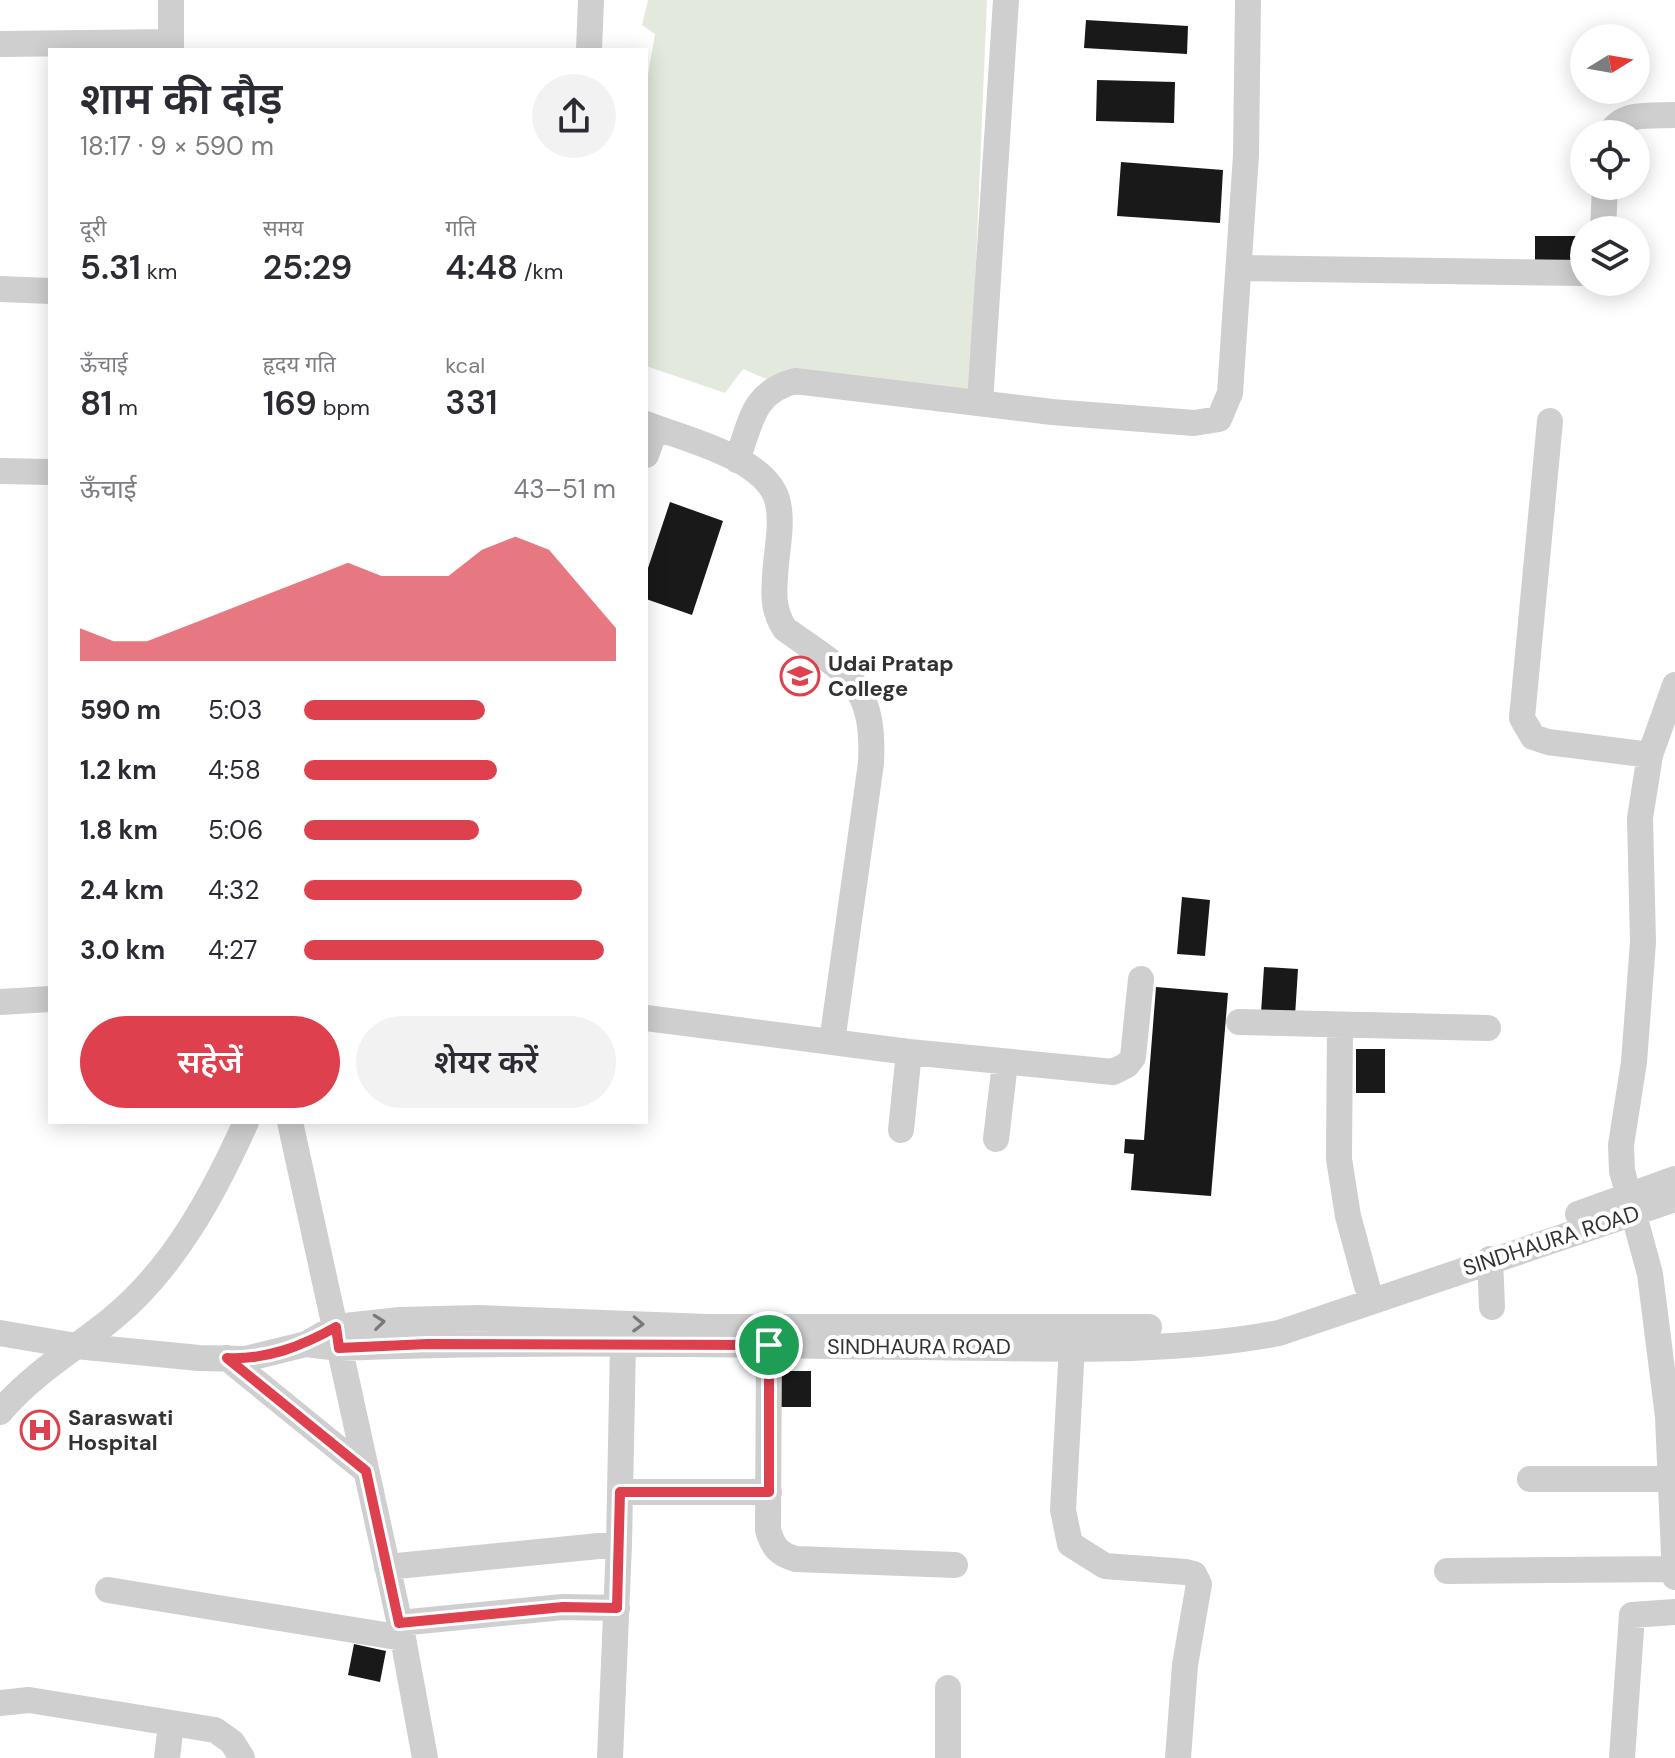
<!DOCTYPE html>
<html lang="hi">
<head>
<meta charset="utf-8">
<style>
	body { margin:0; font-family:"DM Sans","Noto Sans Devanagari",sans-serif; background:#f2f2f3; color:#2b2b33; height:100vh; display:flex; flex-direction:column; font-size:30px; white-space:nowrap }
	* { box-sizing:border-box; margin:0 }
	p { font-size:26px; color:#7c7c81 }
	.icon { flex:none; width:44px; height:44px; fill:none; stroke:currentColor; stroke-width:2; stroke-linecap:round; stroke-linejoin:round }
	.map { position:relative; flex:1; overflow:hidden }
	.drawer { position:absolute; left:48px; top:48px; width:600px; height:1076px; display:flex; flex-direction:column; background:#fff; border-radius:0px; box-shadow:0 4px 20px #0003 }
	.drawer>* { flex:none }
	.needle { width:52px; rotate:79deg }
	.fabs { position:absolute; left:1570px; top:24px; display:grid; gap:16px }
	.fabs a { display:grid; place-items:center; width:80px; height:80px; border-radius:50%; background:#fff; box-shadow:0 4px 20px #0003; font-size:40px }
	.pin { position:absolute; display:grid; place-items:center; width:68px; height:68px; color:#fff; margin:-34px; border:4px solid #fff; border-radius:50%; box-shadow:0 2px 8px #0007 }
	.round { display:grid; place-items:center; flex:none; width:84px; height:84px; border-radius:42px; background:#f2f2f3 }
	.headline { display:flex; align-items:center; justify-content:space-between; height:136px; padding:0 32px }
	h1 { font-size:44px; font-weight:600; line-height:60px }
	.stats { display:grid; grid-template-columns:repeat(3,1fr); gap:12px; height:136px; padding:8px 32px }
	.stats div { display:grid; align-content:center }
	.stats b { font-size:34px; font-weight:600 }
	.stats small { font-size:22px; font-weight:400 }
	.stats p { font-size:22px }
	.chart { height:224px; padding:16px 32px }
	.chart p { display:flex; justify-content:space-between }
	.chart svg { width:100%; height:144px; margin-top:8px; fill:#de404e; opacity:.7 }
	.cta { display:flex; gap:16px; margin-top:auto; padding:16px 32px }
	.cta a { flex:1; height:92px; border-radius:48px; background:#de404e; color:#fff; font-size:32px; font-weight:600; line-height:92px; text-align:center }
	.cta a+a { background:#f2f2f3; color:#2b2b33 }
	ul { padding:0 32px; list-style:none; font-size:26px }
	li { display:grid; grid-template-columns:128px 96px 1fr; align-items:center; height:60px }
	li i { height:20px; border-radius:10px; background:#de404e }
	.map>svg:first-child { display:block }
	.green { fill:#e3e9dc }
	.building { fill:#191919 }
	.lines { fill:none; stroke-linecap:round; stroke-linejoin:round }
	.minor { stroke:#cfcfcf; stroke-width:26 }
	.oneway { stroke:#797979 }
	.route-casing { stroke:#fff; stroke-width:16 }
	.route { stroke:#de404e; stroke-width:10 }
	.labels { text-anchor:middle; stroke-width:8; stroke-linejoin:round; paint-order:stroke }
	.poi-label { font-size:22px; font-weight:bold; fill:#323232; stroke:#fff; text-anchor:start }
	.street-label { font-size:22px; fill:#323232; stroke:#fff }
</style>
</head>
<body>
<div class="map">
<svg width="1675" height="1758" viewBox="0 0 1675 1758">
	<rect width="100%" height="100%" fill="#fff"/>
	<path class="green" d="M 648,0 L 987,0 L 970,403 L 795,391 L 743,369 L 725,393 L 646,366 L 646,87 L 655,34 L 642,25 Z"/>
	<path class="building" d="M 1086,20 L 1188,26 L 1187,54 L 1084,48 Z
		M 1097,80 L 1175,82 L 1174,123 L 1096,121 Z
		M 1121,162 L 1223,170 L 1220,223 L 1117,216 Z
		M 1535,236 L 1584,236 L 1584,263 L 1535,263 Z
		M 670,502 L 723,521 L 692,615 L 646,599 L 646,574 Z
		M 1182,897 L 1210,900 L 1205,956 L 1177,954 Z
		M 1264,967 L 1298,969 L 1295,1016 L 1261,1013 Z
		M 1156,987 L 1228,993 L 1211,1196 L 1131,1190 L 1134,1154 L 1124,1153 L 1125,1139 L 1144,1140 Z
		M 1356,1049 L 1385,1049 L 1385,1093 L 1356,1093 Z
		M 770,1371 L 811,1371 L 811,1407 L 770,1407 Z
		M 354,1644 L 386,1651 L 380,1682 L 348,1675 Z"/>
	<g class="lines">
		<path class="minor" d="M 0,44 L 171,42
			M 171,50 L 171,0
			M 589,50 L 591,0
			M 1610,134 C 1622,111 1652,116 1675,115
			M 1603,230 L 1605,186
			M 1239,268 L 1584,273
			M 0,289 L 50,291
			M 980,403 L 1006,0
			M 1550,421 L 1522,718 L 1533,737 L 1548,742 L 1650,755
			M 646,424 C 684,439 769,458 778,503 C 782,523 778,544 776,564 C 774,589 771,608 785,629 C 846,673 875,682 871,763 L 832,1042
			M 646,455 L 656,428
			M 737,460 C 751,423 752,392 795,381 L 1052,412 L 1194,423 L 1219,419 L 1230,393 L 1246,155 L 1248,0
			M 0,471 L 50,472
			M 1675,685 L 1650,755 L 1640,818 L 1643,942 L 1634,1062 L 1621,1145 L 1622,1171 L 1650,1274 L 1668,1417 L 1675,1577
			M 0,1002 L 50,999
			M 646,1018 L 909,1052 L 1113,1072 L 1127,1065 L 1133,1057 L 1141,979
			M 1239,1022 L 1488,1028
			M 1340,1025 L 1339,1159 L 1348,1216 L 1367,1286
			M 290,1122 L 403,1638 L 425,1758
			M 901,1130 L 909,1052
			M 996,1139 L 1005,1063
			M 1578,1214 L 1675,1179
			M 1490,1259 L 1492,1307
			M 0,1333 L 76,1346 L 199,1358 L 245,1359 L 306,1344 L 339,1348 C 533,1340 727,1345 922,1347 C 1037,1348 1166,1355 1279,1333 L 1675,1199
			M 306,1344 L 336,1327 L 400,1320 L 479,1318 L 707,1327 L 1149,1327
			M 769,1345 L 768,1530 C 773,1547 778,1554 796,1559 L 955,1565
			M 1072,1346 L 1063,1510 L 1070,1544 L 1105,1566 L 1186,1572 L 1194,1574 L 1199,1584 L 1185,1665 L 1178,1758
			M 227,1358 L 366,1471
			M 0,1412 C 33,1373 74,1350 113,1318 C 174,1268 214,1193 246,1122
			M 1530,1479 L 1671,1479
			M 620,1492 L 769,1492
			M 387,1567 L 619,1544
			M 1447,1571 L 1675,1569
			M 108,1590 L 403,1638
			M 399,1623 L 563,1607 L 617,1608
			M 948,1688 L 948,1758
			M 0,1703 L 29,1700 L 215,1730 L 232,1742 L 242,1758
			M 167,1758 L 171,1724
			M 610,1758 L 619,1544 L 623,1344
			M 1622,1758 L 1632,1615 L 1675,1612"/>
	</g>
	<defs><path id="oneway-chevron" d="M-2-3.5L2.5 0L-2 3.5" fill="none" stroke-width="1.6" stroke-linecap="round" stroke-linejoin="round" transform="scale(2)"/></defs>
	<g class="oneway">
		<use href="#oneway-chevron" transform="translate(379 1322) rotate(-6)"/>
		<use href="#oneway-chevron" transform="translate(638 1324) rotate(2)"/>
	</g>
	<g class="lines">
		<g class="route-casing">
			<path id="route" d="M 336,1327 L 339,1348 L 428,1344 L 769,1345 L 769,1492 L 620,1492 L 617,1608 L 563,1607 L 399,1623 L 366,1471 L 227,1358 C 267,1360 302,1346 336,1327 Z"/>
		</g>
		<use href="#route" class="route"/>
	</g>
	<defs>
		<g id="university-ring" transform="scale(2)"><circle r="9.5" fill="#fff" stroke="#de404e" stroke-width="1.5"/><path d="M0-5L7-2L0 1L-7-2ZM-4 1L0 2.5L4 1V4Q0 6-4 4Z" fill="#de404e"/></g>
		<g id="hospital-ring" transform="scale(2)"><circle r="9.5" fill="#fff" stroke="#de404e" stroke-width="1.5"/><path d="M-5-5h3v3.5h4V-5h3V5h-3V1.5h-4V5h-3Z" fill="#de404e"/></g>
	</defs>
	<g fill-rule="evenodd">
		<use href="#university-ring" x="800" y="676"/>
		<use href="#hospital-ring" x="40" y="1430"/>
	</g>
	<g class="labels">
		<g class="poi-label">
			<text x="828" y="671">Udai Pratap<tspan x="828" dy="25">College</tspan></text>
			<text x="68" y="1425">Saraswati<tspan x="68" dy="25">Hospital</tspan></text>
		</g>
		<g class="street-label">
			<text transform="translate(1551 1240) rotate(-18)" y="8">SINDHAURA ROAD</text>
			<text x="919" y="1354">SINDHAURA ROAD</text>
		</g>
	</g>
</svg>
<div class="fabs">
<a><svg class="needle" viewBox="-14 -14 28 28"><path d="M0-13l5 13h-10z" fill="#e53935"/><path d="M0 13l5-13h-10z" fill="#7c7c81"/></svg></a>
<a><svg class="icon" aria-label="locate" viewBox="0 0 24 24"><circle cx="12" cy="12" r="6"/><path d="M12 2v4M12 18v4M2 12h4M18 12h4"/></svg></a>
<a><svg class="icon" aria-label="layers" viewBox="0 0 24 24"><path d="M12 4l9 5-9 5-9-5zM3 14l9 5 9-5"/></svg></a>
</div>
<div class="pin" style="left:769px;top:1345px;background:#1e9e55"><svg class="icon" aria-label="arrive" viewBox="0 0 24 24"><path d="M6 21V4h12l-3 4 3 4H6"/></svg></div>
<section class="drawer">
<div class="headline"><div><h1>शाम की दौड़</h1><p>18:17 · 9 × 590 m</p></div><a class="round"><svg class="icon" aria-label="share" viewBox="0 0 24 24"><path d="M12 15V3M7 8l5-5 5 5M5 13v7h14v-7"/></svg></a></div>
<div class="stats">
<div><p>दूरी</p><b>5.31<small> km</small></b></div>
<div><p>समय</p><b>25:29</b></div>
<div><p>गति</p><b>4:48<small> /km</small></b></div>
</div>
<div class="stats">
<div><p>ऊँचाई</p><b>81<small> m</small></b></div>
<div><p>हृदय गति</p><b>169<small> bpm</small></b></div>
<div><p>kcal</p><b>331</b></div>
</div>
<div class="chart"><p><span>ऊँचाई</span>43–51 m</p>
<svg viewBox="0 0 160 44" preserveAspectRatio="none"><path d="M0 44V34L10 38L20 38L30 34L40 30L50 26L60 22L70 18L80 14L90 18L100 18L110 18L120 10L130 6L140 10L150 22L160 34V44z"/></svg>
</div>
<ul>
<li><b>590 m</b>5:03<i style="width:58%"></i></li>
<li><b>1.2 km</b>4:58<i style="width:62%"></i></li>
<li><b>1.8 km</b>5:06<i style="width:56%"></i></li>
<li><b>2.4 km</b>4:32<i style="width:89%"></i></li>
<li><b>3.0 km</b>4:27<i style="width:96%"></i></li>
</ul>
<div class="cta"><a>सहेजें</a><a>शेयर करें</a></div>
</section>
</div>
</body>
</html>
